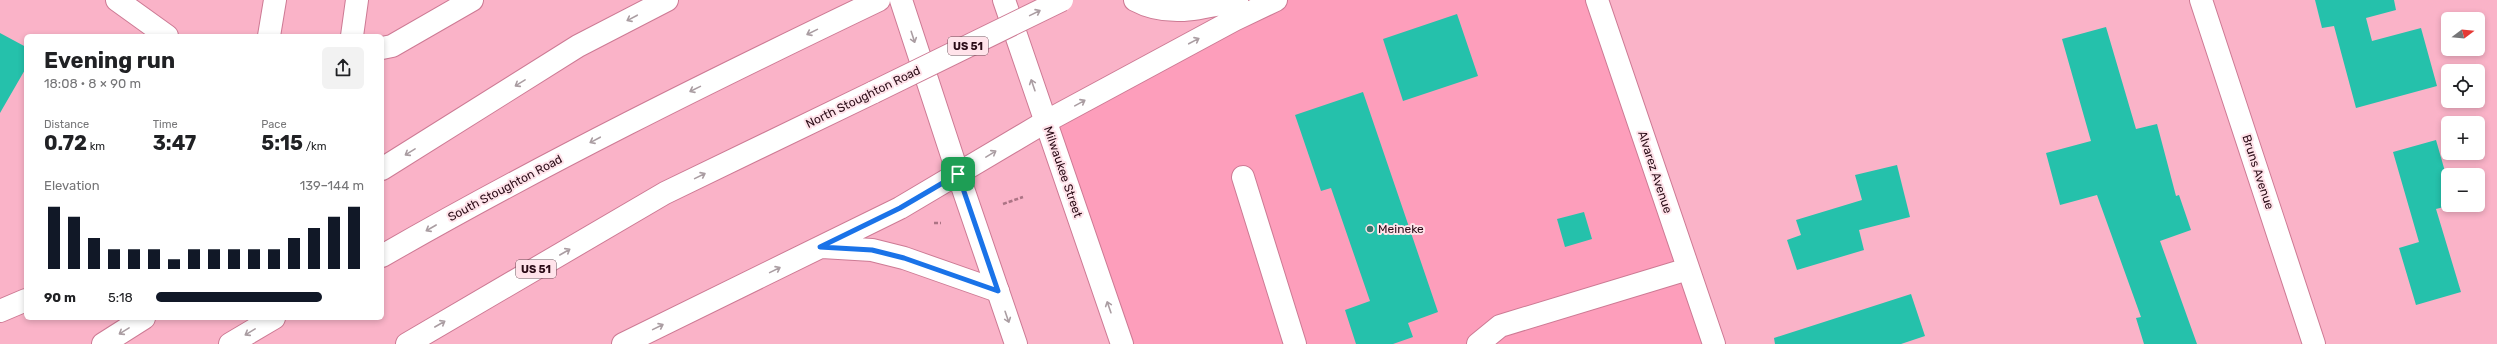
<!DOCTYPE html>
<html lang="en">
<head>
<meta charset="utf-8">
<style>
	body { margin:0; font-family:Rubik,sans-serif; background:#f2f2f2; color:#202124; height:100vh; display:flex; flex-direction:column; font-size:15px; white-space:nowrap }
	* { box-sizing:border-box; margin:0 }
	p { font-size:13px; color:#757577 }
	.icon { flex:none; width:22px; height:22px; fill:none; stroke:currentColor; stroke-width:2; stroke-linecap:round; stroke-linejoin:round }
	.map { position:relative; flex:1; overflow:hidden }
	.panel { position:absolute; left:24px; top:34px; width:360px; height:286px; display:flex; flex-direction:column; background:#fff; border-radius:6px; box-shadow:0 2px 6px #0003 }
	.panel>* { flex:none }
	.needle { width:26px; rotate:74deg }
	.fabs { position:absolute; left:2441px; top:12px; display:grid; gap:8px }
	.fabs a { display:grid; place-items:center; width:44px; height:44px; border-radius:6px; background:#fff; box-shadow:0 2px 6px #0003; font-size:20px }
	.pin { position:absolute; display:grid; place-items:center; width:34px; height:34px; color:#fff; margin:-17px; border-radius:8px; box-shadow:0 2px 6px #0006 }
	.round { display:grid; place-items:center; flex:none; width:42px; height:42px; border-radius:6px; background:#f2f2f2 }
	.summary { display:flex; align-items:center; justify-content:space-between; height:68px; padding:0 20px }
	h1 { font-size:22px; font-weight:700; line-height:30px }
	.metrics { display:grid; grid-template-columns:repeat(3,1fr); gap:6px; height:68px; padding:4px 20px }
	.metrics div { display:grid; align-content:center }
	.metrics b { font-size:20px; font-weight:700 }
	.metrics small { font-size:11px; font-weight:400 }
	.metrics p { font-size:11px }
	.chart { height:112px; padding:8px 20px }
	.chart p { display:flex; justify-content:space-between }
	.chart svg { width:100%; height:72px; margin-top:4px; stroke:#111827; stroke-width:6 }
	ul { padding:0 20px; list-style:none; font-size:13px }
	li { display:grid; grid-template-columns:64px 48px 1fr; align-items:center; height:30px }
	li i { height:10px; border-radius:5px; background:#111827 }
	.map>svg:first-child { display:block }
	.built { fill:#fd9ebb }
	.building { fill:#25c1ab }
	.lines { fill:none; stroke-linecap:round; stroke-linejoin:round }
	.minor-casing { stroke:#cd7a94; stroke-width:24 }
	.major-casing { stroke:#cd7a94; stroke-width:24 }
	.path { stroke:#ac7485; stroke-width:2.5; stroke-dasharray:4 2; stroke-linecap:butt }
	.minor { stroke:#fff; stroke-width:22 }
	.major { stroke:#fff; stroke-width:22 }
	.major-bridge-casing { stroke:#cd7a94; stroke-width:24; stroke-linecap:butt }
	.major-bridge { stroke:#fff; stroke-width:22 }
	.oneway { stroke:#aa9da2 }
	.route-casing { stroke:#fff; stroke-width:8 }
	.route { stroke:#1a73e8; stroke-width:5 }
	.poi-dot { fill:#34796d; stroke:#ffe3ea; stroke-width:1.5 }
	.labels { text-anchor:middle; stroke-width:4; stroke-linejoin:round; paint-order:stroke }
	.shield { fill:#ffe3ea; stroke:#6a4c56; stroke-width:1 }
	.shield-label { font-size:11px; font-weight:bold; fill:#2a0b16 }
	.street-label { font-size:12px; fill:#2a0b16; stroke:#ffe3ea }
	.poi-label { font-size:12px; fill:#2a0b16; stroke:#ffe3ea; text-anchor:start }
</style>
</head>
<body>
<div class="map">
<svg width="2497" height="344" viewBox="0 0 2497 344">
	<rect width="100%" height="100%" fill="#fab3c8"/>
	<path class="built" d="M 1276,0 L 1597,0 L 1714,344 L 1122,344 L 1045,122 Z"/>
	<path class="building" d="M 2315,0 L 2394,0 L 2396,10 L 2366,18 L 2372,41 L 2421,28 L 2437,86 L 2356,108 L 2334,26 L 2322,28 Z
		M 1457,14 L 1478,76 L 1403,101 L 1383,39 Z
		M 2106,27 L 2136,129 L 2157,124 L 2176,196 L 2179,195 L 2191,230 L 2160,241 L 2197,344 L 2144,344 L 2136,318 L 2141,317 L 2097,195 L 2060,205 L 2046,153 L 2091,141 L 2062,39 Z
		M 0,33 L 26,47 L 26,68 L 0,113 Z
		M 1363,92 L 1438,312 L 1408,323 L 1413,337 L 1393,344 L 1356,344 L 1345,310 L 1370,301 L 1331,188 L 1321,191 L 1295,115 Z
		M 2436,140 L 2448,182 L 2448,206 L 2436,209 L 2461,292 L 2416,305 L 2399,248 L 2419,242 L 2393,152 Z
		M 1897,165 L 1910,217 L 1859,230 L 1864,250 L 1797,270 L 1787,240 L 1801,235 L 1796,220 L 1862,200 L 1855,175 Z
		M 1584,212 L 1592,239 L 1565,247 L 1557,219 Z
		M 1911,294 L 1925,336 L 1901,344 L 1775,344 L 1774,338 Z"/>
	<g class="lines">
		<g class="minor-casing">
			<path id="minor" d="M 117,0 L 167,36
				M 901,0 L 958,174 L 1016,344
				M 1004,0 L 1122,344
				M 1597,0 L 1714,344
				M 2201,0 L 2314,344
				M 269,36 L 275,0
				M 352,36 L 357,0
				M 382,48 L 392,46 L 472,0
				M 1243,177 L 1295,344
				M 0,311 L 26,300
				M 1478,344 L 1500,326 L 1688,269"/>
		</g>
		<g class="major-casing">
			<path id="major" d="M 1135,0 C 1168,18 1204,8 1237,0
				M 382,169 L 578,46 L 667,0
				M 822,247 L 872,250 L 904,258 L 998,291
				M 382,256 C 544,163 710,81 879,0
				M 103,344 L 144,318
				M 230,344 L 274,318
				M 407,344 L 665,193 L 874,92
				M 623,344 L 900,208 L 1045,122 L 1234,20 L 1276,0"/>
		</g>
		<path class="path" d="M 1003,204 L 1023,197
			M 934,223 L 941,223"/>
		<use href="#minor" class="minor"/>
		<use href="#major" class="major"/>
		<g class="major-bridge-casing">
			<path id="major-bridge" d="M 874,92 L 1062,0"/>
		</g>
		<use href="#major-bridge" class="major-bridge"/>
	</g>
	<defs><path id="oneway-shaft" d="M-6 0H5M1.5-3L5.5 0L1.5 3" fill="none" stroke-width="1.6" stroke-linecap="round" stroke-linejoin="round"/></defs>
	<g class="oneway">
		<use href="#oneway-shaft" transform="translate(1035 13) rotate(-26)"/>
		<use href="#oneway-shaft" transform="translate(632 18) rotate(152)"/>
		<use href="#oneway-shaft" transform="translate(812 32) rotate(154)"/>
		<use href="#oneway-shaft" transform="translate(913 37) rotate(72)"/>
		<use href="#oneway-shaft" transform="translate(1194 41) rotate(-28)"/>
		<use href="#oneway-shaft" transform="translate(520 83) rotate(148)"/>
		<use href="#oneway-shaft" transform="translate(1033 85) rotate(-109)"/>
		<use href="#oneway-shaft" transform="translate(695 89) rotate(154)"/>
		<use href="#oneway-shaft" transform="translate(1080 103) rotate(-29)"/>
		<use href="#oneway-shaft" transform="translate(595 140) rotate(152)"/>
		<use href="#oneway-shaft" transform="translate(410 152) rotate(148)"/>
		<use href="#oneway-shaft" transform="translate(991 154) rotate(-31)"/>
		<use href="#oneway-shaft" transform="translate(700 176) rotate(-26)"/>
		<use href="#oneway-shaft" transform="translate(431 228) rotate(150)"/>
		<use href="#oneway-shaft" transform="translate(565 252) rotate(-30)"/>
		<use href="#oneway-shaft" transform="translate(775 270) rotate(-26)"/>
		<use href="#oneway-shaft" transform="translate(1109 307) rotate(-109)"/>
		<use href="#oneway-shaft" transform="translate(1007 317) rotate(71)"/>
		<use href="#oneway-shaft" transform="translate(440 324) rotate(-30)"/>
		<use href="#oneway-shaft" transform="translate(658 327) rotate(-26)"/>
		<use href="#oneway-shaft" transform="translate(124 331) rotate(148)"/>
		<use href="#oneway-shaft" transform="translate(250 332) rotate(149)"/>
	</g>
	<g class="lines">
		<g class="route-casing">
			<path id="route" d="M 958,174 L 998,291 L 904,258 L 872,250 L 820,247 L 900,208 Z"/>
		</g>
		<use href="#route" class="route"/>
	</g>
	<circle class="poi-dot" cx="1370" cy="229" r="4"/>
	<g class="labels">
		<g class="shield">
			<rect x="948" y="37" width="40" height="18" rx="3"/>
			<rect x="516" y="260" width="40" height="18" rx="3"/>
		</g>
		<g class="shield-label">
			<text x="968" y="50">US 51</text>
			<text x="536" y="273">US 51</text>
		</g>
		<g class="street-label">
			<text transform="translate(863 97) rotate(-26)" y="4">North Stoughton Road</text>
			<text transform="translate(1063 172) rotate(71)" y="4">Milwaukee Street</text>
			<text transform="translate(1655 172) rotate(72)" y="4">Alvarez Avenue</text>
			<text transform="translate(2258 172) rotate(72)" y="4">Bruns Avenue</text>
			<text transform="translate(505 188) rotate(-28)" y="4">South Stoughton Road</text>
		</g>
		<g class="poi-label">
			<text x="1378" y="233">Meineke</text>
		</g>
	</g>
</svg>
<div class="fabs">
<a><svg class="needle" viewBox="-14 -14 28 28"><path d="M0-13l5 13h-10z" fill="#e53935"/><path d="M0 13l5-13h-10z" fill="#757577"/></svg></a>
<a><svg class="icon" aria-label="locate" viewBox="0 0 24 24"><circle cx="12" cy="12" r="6"/><path d="M12 2v4M12 18v4M2 12h4M18 12h4"/></svg></a>
<a>+</a>
<a>−</a>
</div>
<div class="pin" style="left:958px;top:174px;background:#1e9e55"><svg class="icon" aria-label="arrive" viewBox="0 0 24 24"><path d="M6 21V4h12l-3 4 3 4H6"/></svg></div>
<section class="panel">
<div class="summary"><div><h1>Evening run</h1><p>18:08 · 8 × 90 m</p></div><a class="round"><svg class="icon" aria-label="share" viewBox="0 0 24 24"><path d="M12 15V3M7 8l5-5 5 5M5 13v7h14v-7"/></svg></a></div>
<div class="metrics">
<div><p>Distance</p><b>0.72<small> km</small></b></div>
<div><p>Time</p><b>3:47</b></div>
<div><p>Pace</p><b>5:15<small> /km</small></b></div>
</div>
<div class="chart"><p><span>Elevation</span>139–144 m</p>
<svg viewBox="0 0 160 44" preserveAspectRatio="none"><path d="M5 44V6M15 44V12M25 44V25M35 44V32M45 44V32M55 44V32M65 44V38M75 44V32M85 44V32M95 44V32M105 44V32M115 44V32M125 44V25M135 44V19M145 44V12M155 44V6"/></svg>
</div>
<ul>
<li><b>90 m</b>5:18<i style="width:80%"></i></li>
</ul>
</section>
</div>
</body>
</html>
